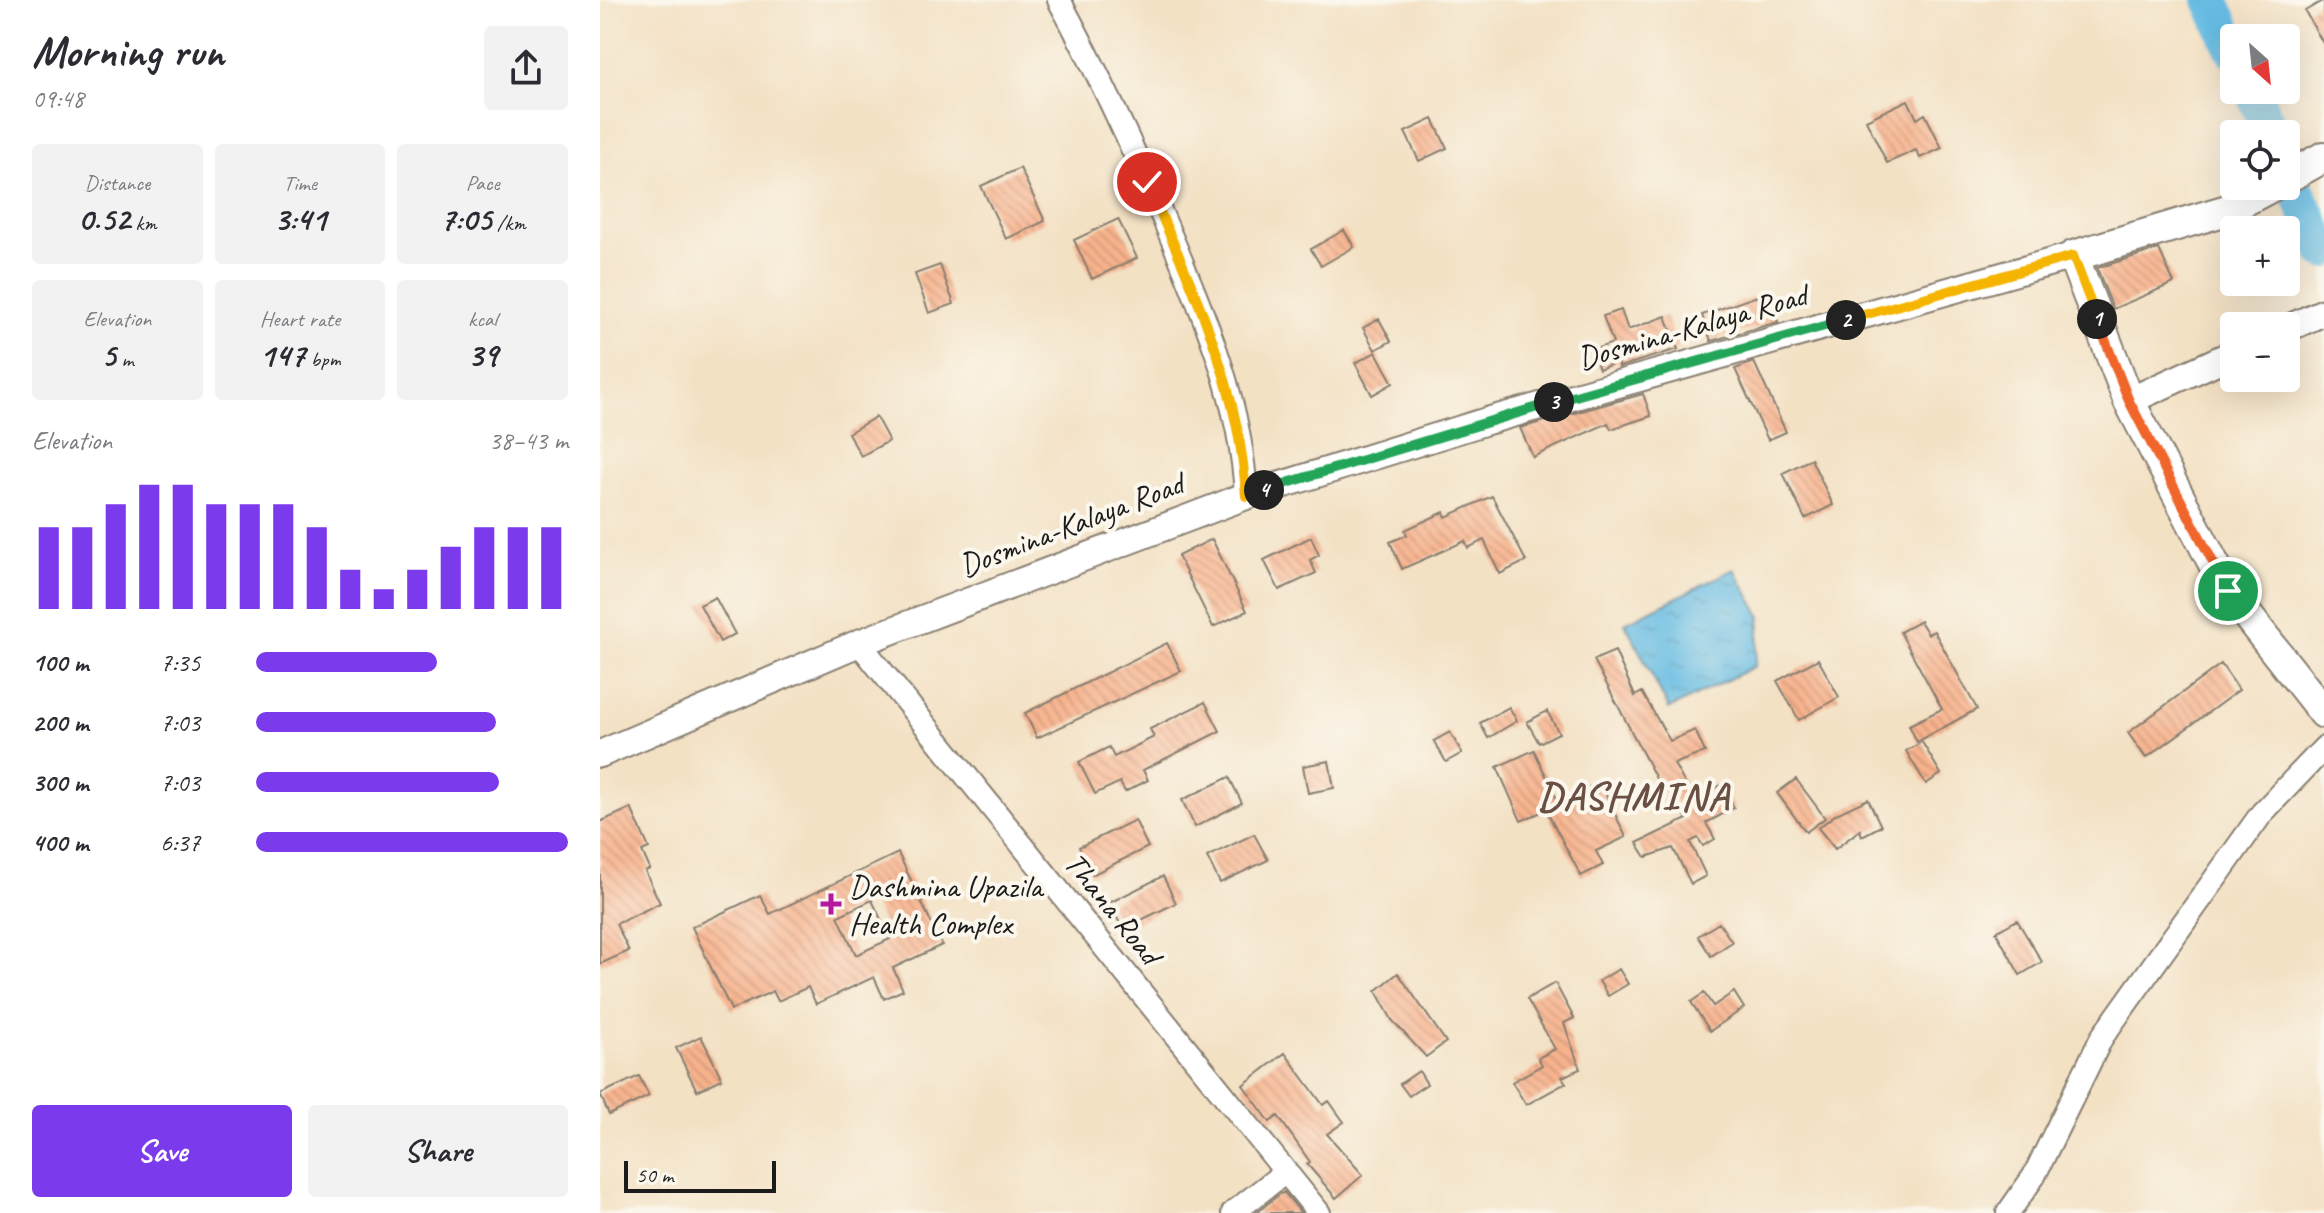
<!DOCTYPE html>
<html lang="en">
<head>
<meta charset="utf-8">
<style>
	body { margin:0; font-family:Caveat,sans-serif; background:#f2f2f3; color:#2b2b33; height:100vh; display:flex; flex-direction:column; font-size:30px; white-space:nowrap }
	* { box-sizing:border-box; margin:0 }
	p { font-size:26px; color:#7c7c81 }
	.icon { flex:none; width:44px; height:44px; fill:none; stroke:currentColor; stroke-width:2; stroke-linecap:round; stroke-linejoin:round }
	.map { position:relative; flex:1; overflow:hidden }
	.sheet { display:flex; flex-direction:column; background:#fff; width:600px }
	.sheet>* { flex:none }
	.needle { width:52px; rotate:153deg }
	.buttons { position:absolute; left:1620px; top:24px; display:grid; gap:16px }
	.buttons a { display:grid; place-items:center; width:80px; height:80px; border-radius:8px; background:#fff; box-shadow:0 8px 32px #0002; font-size:40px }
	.scale { position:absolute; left:24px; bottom:20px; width:152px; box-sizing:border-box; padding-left:8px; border:4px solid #1c1c1c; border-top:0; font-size:22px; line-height:28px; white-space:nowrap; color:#1c1c1c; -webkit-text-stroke:6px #fbf7ec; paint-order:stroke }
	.pin { position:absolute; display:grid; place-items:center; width:68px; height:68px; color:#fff; margin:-34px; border:4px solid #fff; border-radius:50%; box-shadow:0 2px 8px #0007 }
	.km { position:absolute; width:40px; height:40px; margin:-20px; border-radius:50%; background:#222; color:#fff; font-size:22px; line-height:40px; text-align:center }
	.round { display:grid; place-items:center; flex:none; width:84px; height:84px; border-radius:8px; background:#f2f2f3 }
	.overview { display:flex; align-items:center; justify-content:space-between; height:136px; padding:0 32px }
	h1 { font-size:44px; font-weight:700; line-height:60px }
	.figures { display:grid; grid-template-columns:repeat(3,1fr); gap:12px; height:136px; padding:8px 32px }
	.figures div { display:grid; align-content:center; border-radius:8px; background:#f2f2f3; text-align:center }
	.figures b { font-size:34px; font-weight:700 }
	.figures small { font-size:22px; font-weight:400 }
	.figures p { font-size:22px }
	.chart { height:224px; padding:16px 32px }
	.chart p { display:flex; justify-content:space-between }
	.chart svg { width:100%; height:144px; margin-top:8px; stroke:#7c3aed; stroke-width:6 }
	.cta { display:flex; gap:16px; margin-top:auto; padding:16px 32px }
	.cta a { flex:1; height:92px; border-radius:8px; background:#7c3aed; color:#fff; font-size:32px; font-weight:700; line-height:92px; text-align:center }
	.cta a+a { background:#f2f2f3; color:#2b2b33 }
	ul { padding:0 32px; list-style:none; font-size:26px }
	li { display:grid; grid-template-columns:128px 96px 1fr; align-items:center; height:60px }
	li i { height:20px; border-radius:10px; background:#7c3aed }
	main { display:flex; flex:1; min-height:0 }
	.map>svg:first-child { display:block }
	.water { fill:url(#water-ripples); stroke:#406c7f; stroke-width:2 }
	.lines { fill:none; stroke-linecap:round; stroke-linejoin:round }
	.river { stroke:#65bbe2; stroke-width:36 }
	.building { fill:url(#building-back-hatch); fill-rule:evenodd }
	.minor-casing { stroke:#887e70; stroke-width:26 }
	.tertiary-casing { stroke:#887e70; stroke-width:30 }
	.secondary-casing { stroke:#887e70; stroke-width:34 }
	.minor { stroke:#fff; stroke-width:22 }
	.tertiary { stroke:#fff; stroke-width:26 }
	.secondary { stroke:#fff; stroke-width:30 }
	.split-1-casing { stroke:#fff; stroke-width:16 }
	.split-2-casing { stroke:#fff; stroke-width:16 }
	.split-3-casing { stroke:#fff; stroke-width:16 }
	.split-4-casing { stroke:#fff; stroke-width:16 }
	.split-5-casing { stroke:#fff; stroke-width:16 }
	.split-1 { stroke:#f0652b; stroke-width:10 }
	.split-2 { stroke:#f5b400; stroke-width:10 }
	.split-3 { stroke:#22a559; stroke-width:10 }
	.split-4 { stroke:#22a559; stroke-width:10 }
	.split-5 { stroke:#f5b400; stroke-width:10 }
	.poi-dot { fill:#b5179e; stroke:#fbf7ec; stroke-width:3 }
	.labels { text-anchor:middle; stroke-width:8; stroke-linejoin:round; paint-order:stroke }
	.street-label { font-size:32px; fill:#1c1c1c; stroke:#fbf7ec }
	.poi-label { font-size:32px; fill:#1c1c1c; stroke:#fbf7ec; text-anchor:start }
	.district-label { font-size:40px; font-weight:bold; letter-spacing:2px; fill:#695043; stroke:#fbf7ec }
</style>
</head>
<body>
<main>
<section class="sheet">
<div class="overview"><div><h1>Morning run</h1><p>09:48</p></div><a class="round"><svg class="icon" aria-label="share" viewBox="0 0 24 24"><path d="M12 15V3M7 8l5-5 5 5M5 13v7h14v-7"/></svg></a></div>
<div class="figures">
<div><p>Distance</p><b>0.52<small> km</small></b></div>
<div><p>Time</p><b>3:41</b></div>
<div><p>Pace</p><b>7:05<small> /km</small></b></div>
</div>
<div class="figures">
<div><p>Elevation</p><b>5<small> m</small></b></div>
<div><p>Heart rate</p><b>147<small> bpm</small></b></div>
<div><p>kcal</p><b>39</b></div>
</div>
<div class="chart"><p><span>Elevation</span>38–43 m</p>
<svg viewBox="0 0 160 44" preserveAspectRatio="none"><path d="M5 44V19M15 44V19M25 44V12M35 44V6M45 44V6M55 44V12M65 44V12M75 44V12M85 44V19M95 44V32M105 44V38M115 44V32M125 44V25M135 44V19M145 44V19M155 44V19"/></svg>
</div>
<ul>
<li><b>100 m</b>7:35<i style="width:58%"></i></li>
<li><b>200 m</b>7:03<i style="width:77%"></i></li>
<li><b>300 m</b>7:03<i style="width:78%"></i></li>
<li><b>400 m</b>6:37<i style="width:100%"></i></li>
</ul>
<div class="cta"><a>Save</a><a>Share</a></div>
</section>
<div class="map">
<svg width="1724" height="1213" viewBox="0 0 1724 1213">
	<defs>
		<pattern id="water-ripples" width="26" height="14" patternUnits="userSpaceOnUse" patternTransform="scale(2)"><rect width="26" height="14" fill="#65bbe2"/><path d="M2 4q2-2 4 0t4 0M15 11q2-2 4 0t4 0" fill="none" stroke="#57a0c1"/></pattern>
		<pattern id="building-back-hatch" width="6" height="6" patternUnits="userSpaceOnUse" patternTransform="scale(2)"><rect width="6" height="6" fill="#f7b28c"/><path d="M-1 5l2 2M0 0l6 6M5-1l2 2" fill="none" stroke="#d39878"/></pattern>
	</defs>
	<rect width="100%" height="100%" fill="#fbf7ec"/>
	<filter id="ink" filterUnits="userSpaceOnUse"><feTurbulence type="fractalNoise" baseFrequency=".0125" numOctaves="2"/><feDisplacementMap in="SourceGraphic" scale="16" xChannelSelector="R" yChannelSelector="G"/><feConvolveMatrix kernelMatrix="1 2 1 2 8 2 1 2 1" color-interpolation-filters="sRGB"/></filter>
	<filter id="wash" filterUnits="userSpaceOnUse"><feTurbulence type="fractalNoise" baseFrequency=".006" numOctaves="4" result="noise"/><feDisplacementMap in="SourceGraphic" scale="32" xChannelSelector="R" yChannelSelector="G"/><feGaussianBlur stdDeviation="1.8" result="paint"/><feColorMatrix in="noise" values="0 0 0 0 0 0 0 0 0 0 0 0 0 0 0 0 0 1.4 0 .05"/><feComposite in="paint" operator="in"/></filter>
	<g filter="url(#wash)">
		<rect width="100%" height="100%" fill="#f3e1c4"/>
		<path class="water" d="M 1134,569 L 1161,616 L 1155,666 L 1069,709 L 1025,623 Z"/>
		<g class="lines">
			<path class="river" d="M 1611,0 L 1634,51
				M 1652,90 L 1672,134
				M 1686,166 L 1724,251"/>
		</g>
		<g id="blocks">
			<path class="building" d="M 1724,0 L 1724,45 L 1705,11 Z
				M 1308,100 L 1317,119 L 1325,114 L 1342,148 L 1320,158 L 1316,150 L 1287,163 L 1266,120 Z
				M 833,119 L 847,148 L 819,161 L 805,132 Z
				M 420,168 L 445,221 L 406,239 L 381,186 Z
				M 518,219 L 537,258 L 492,279 L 474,240 Z
				M 744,230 L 754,247 L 721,266 L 711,249 Z
				M 1559,249 L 1574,283 L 1513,309 L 1497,268 Z
				M 340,265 L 354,304 L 329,313 L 315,274 Z
				M 1169,292 L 1178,322 L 1111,341 L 1102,315 Z
				M 1021,310 L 1028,330 L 1066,316 L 1078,349 L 1019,367 L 1018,362 L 999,369 L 992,350 L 1013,343 L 1003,316 Z
				M 779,319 L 791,341 L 775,350 L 763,328 Z
				M 776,352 L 793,383 L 772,395 L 755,363 Z
				M 1154,362 L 1186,432 L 1168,440 L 1135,369 Z
				M 1043,394 L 1051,416 L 1011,429 L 1008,423 L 933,457 L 920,428 Z
				M 276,417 L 289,441 L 261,456 L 248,433 Z
				M 1211,459 L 1233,505 L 1205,519 L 1183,473 Z
				M 892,496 L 926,561 L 900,574 L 884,540 L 868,548 L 865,541 L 802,569 L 790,542 L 807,535 L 805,530 L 844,512 L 846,517 Z
				M 711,537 L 719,555 L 710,560 L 716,573 L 679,590 L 664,560 Z
				M 612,539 L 647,611 L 613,627 L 578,556 Z
				M 115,597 L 135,634 L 120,642 L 100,605 Z
				M 1320,621 L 1328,634 L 1334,631 L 1377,709 L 1317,742 L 1309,725 L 1342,709 L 1300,632 Z
				M 567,643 L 581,671 L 437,738 L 425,713 Z
				M 1015,651 L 1035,696 L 1042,692 L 1070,741 L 1095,730 L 1105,752 L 1074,764 L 1094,800 L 1121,785 L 1134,808 L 1106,823 L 1115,839 L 1103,846 L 1098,838 L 1090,842 L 1106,876 L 1091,884 L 1073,848 L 1046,857 L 1037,843 L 1087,819 L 1069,788 L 1063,792 L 994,660 Z
				M 1218,659 L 1239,697 L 1199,720 L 1177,681 Z
				M 1621,664 L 1639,690 L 1546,758 L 1528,733 Z
				M 605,702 L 620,731 L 543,770 L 548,780 L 525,792 L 520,782 L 495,794 L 479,762 L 509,747 L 514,757 L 554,737 L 550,729 Z
				M 909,707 L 917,721 L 888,738 L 880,723 Z
				M 947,711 L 959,733 L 939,743 L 927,722 Z
				M 850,732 L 862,753 L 846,762 L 834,741 Z
				M 1322,742 L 1341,774 L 1326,784 L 1306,751 Z
				M 934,750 L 958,802 L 1000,782 L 1026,837 L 996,851 L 1003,865 L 981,876 L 946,810 L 921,821 L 897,767 Z
				M 729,761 L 734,788 L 708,793 L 703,766 Z
				M 629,777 L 642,803 L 595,827 L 582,800 Z
				M 1196,779 L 1225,818 L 1206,832 L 1177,793 Z
				M 1268,799 L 1281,826 L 1262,836 L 1260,830 L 1235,849 L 1218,828 L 1236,814 Z
				M 31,808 L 49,848 L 42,851 L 50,869 L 45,871 L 60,903 L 16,924 L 29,951 L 0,964 L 0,822 Z
				M 535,820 L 548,847 L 492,875 L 479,847 Z
				M 654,834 L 668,860 L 620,883 L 607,857 Z
				M 298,853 L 342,945 L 293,968 L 303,990 L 284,999 L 274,977 L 216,1004 L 208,987 L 178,1001 L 173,991 L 131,1010 L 92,927 L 160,895 L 170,914 ZM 272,900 L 290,939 L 256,955 L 238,916 Z
				M 563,876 L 576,903 L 523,929 L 509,903 Z
				M 1417,920 L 1442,962 L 1420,975 L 1396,932 Z
				M 1119,923 L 1132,942 L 1111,956 L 1098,936 Z
				M 1019,969 L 1028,984 L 1008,996 L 999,981 Z
				M 798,973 L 846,1042 L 826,1057 L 792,1020 L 776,991 Z
				M 955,983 L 974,1018 L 964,1023 L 980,1069 L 962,1077 L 966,1083 L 926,1105 L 912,1082 L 942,1065 L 938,1058 L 955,1049 L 927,999 Z
				M 1134,992 L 1144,1008 L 1110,1031 L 1091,1002 L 1104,993 L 1113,1006 Z
				M 101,1036 L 122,1079 L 97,1091 L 76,1048 Z
				M 685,1053 L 723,1105 L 729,1101 L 744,1122 L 727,1134 L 763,1175 L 736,1198 L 707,1164 L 710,1162 L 678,1116 L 670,1122 L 643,1085 Z
				M 819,1071 L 827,1084 L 809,1096 L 800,1084 Z
				M 39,1076 L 49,1096 L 9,1115 L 0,1094 Z
				M 684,1192 L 701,1213 L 656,1213 L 676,1197 Z"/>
		</g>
	</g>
	<g filter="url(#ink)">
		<use href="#blocks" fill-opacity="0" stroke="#887e70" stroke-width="2"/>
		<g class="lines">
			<g class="minor-casing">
				<path id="minor" d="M 459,0 C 499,74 534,150 567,227 C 604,315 641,400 646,496
					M 259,643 L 719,1213
					M 633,1213 L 684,1173
					M 1408,1213 L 1434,1176 L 1502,1037 L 1662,813 L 1724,748"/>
			</g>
			<g class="tertiary-casing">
				<path id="tertiary" d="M 1686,329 L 1724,312
					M 1529,401 L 1634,353
					M 0,754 L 259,643 L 646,496 L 887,421 L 1473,256"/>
			</g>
			<g class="secondary-casing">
				<path id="secondary" d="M 1686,178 L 1724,157
					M 1672,186 L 1627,210 L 1473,256 L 1529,401 L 1628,591 L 1724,713"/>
			</g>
			<use href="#minor" class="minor"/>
			<use href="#tertiary" class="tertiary"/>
			<use href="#secondary" class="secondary"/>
		</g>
	</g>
	<g class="lines" filter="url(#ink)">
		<g class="split-1-casing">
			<path id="split-1" d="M 1497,319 L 1529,401 L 1628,591"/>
		</g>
		<g class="split-2-casing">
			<path id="split-2" d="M 1246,320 L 1473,256 L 1497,319"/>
		</g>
		<g class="split-3-casing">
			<path id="split-3" d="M 954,402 L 1246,320"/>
		</g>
		<g class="split-4-casing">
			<path id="split-4" d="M 664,490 L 954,402"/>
		</g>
		<g class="split-5-casing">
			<path id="split-5" d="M 547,182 C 590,283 640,384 646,496 L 664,490"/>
		</g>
		<use href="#split-1" class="split-1"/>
		<use href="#split-2" class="split-2"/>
		<use href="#split-3" class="split-3"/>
		<use href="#split-4" class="split-4"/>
		<use href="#split-5" class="split-5"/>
	</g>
	<path class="poi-dot" d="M227 892h8v8h8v8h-8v8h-8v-8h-8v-8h8z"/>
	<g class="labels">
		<g class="street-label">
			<text transform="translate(1092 326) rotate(-16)" y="11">Dosmina-Kalaya Road</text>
			<text transform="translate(471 524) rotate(-21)" y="11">Dosmina-Kalaya Road</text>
			<text transform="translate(513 908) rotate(51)" y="11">Thana Road</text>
		</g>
		<g class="poi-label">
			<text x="249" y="897">Dashmina Upazila<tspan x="249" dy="37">Health Complex</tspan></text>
		</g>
		<g class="district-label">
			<text x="1034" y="809">DASHMINA</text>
		</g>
	</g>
</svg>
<div class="buttons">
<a><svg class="needle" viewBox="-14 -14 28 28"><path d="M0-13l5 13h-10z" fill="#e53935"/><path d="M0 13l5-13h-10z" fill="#7c7c81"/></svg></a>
<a><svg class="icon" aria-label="locate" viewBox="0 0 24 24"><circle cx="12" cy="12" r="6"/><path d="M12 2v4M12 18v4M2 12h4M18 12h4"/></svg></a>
<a>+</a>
<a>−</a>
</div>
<div class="scale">50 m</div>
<div class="pin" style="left:1628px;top:591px;background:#1e9e55"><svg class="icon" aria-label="arrive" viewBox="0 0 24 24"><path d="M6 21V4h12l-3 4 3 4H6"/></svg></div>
<div class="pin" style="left:547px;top:182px;background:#d93025"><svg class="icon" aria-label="check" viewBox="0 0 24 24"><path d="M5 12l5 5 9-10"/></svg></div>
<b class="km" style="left:1497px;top:319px">1</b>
<b class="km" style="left:1246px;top:320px">2</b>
<b class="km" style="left:954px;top:402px">3</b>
<b class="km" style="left:664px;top:490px">4</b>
</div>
</main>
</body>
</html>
